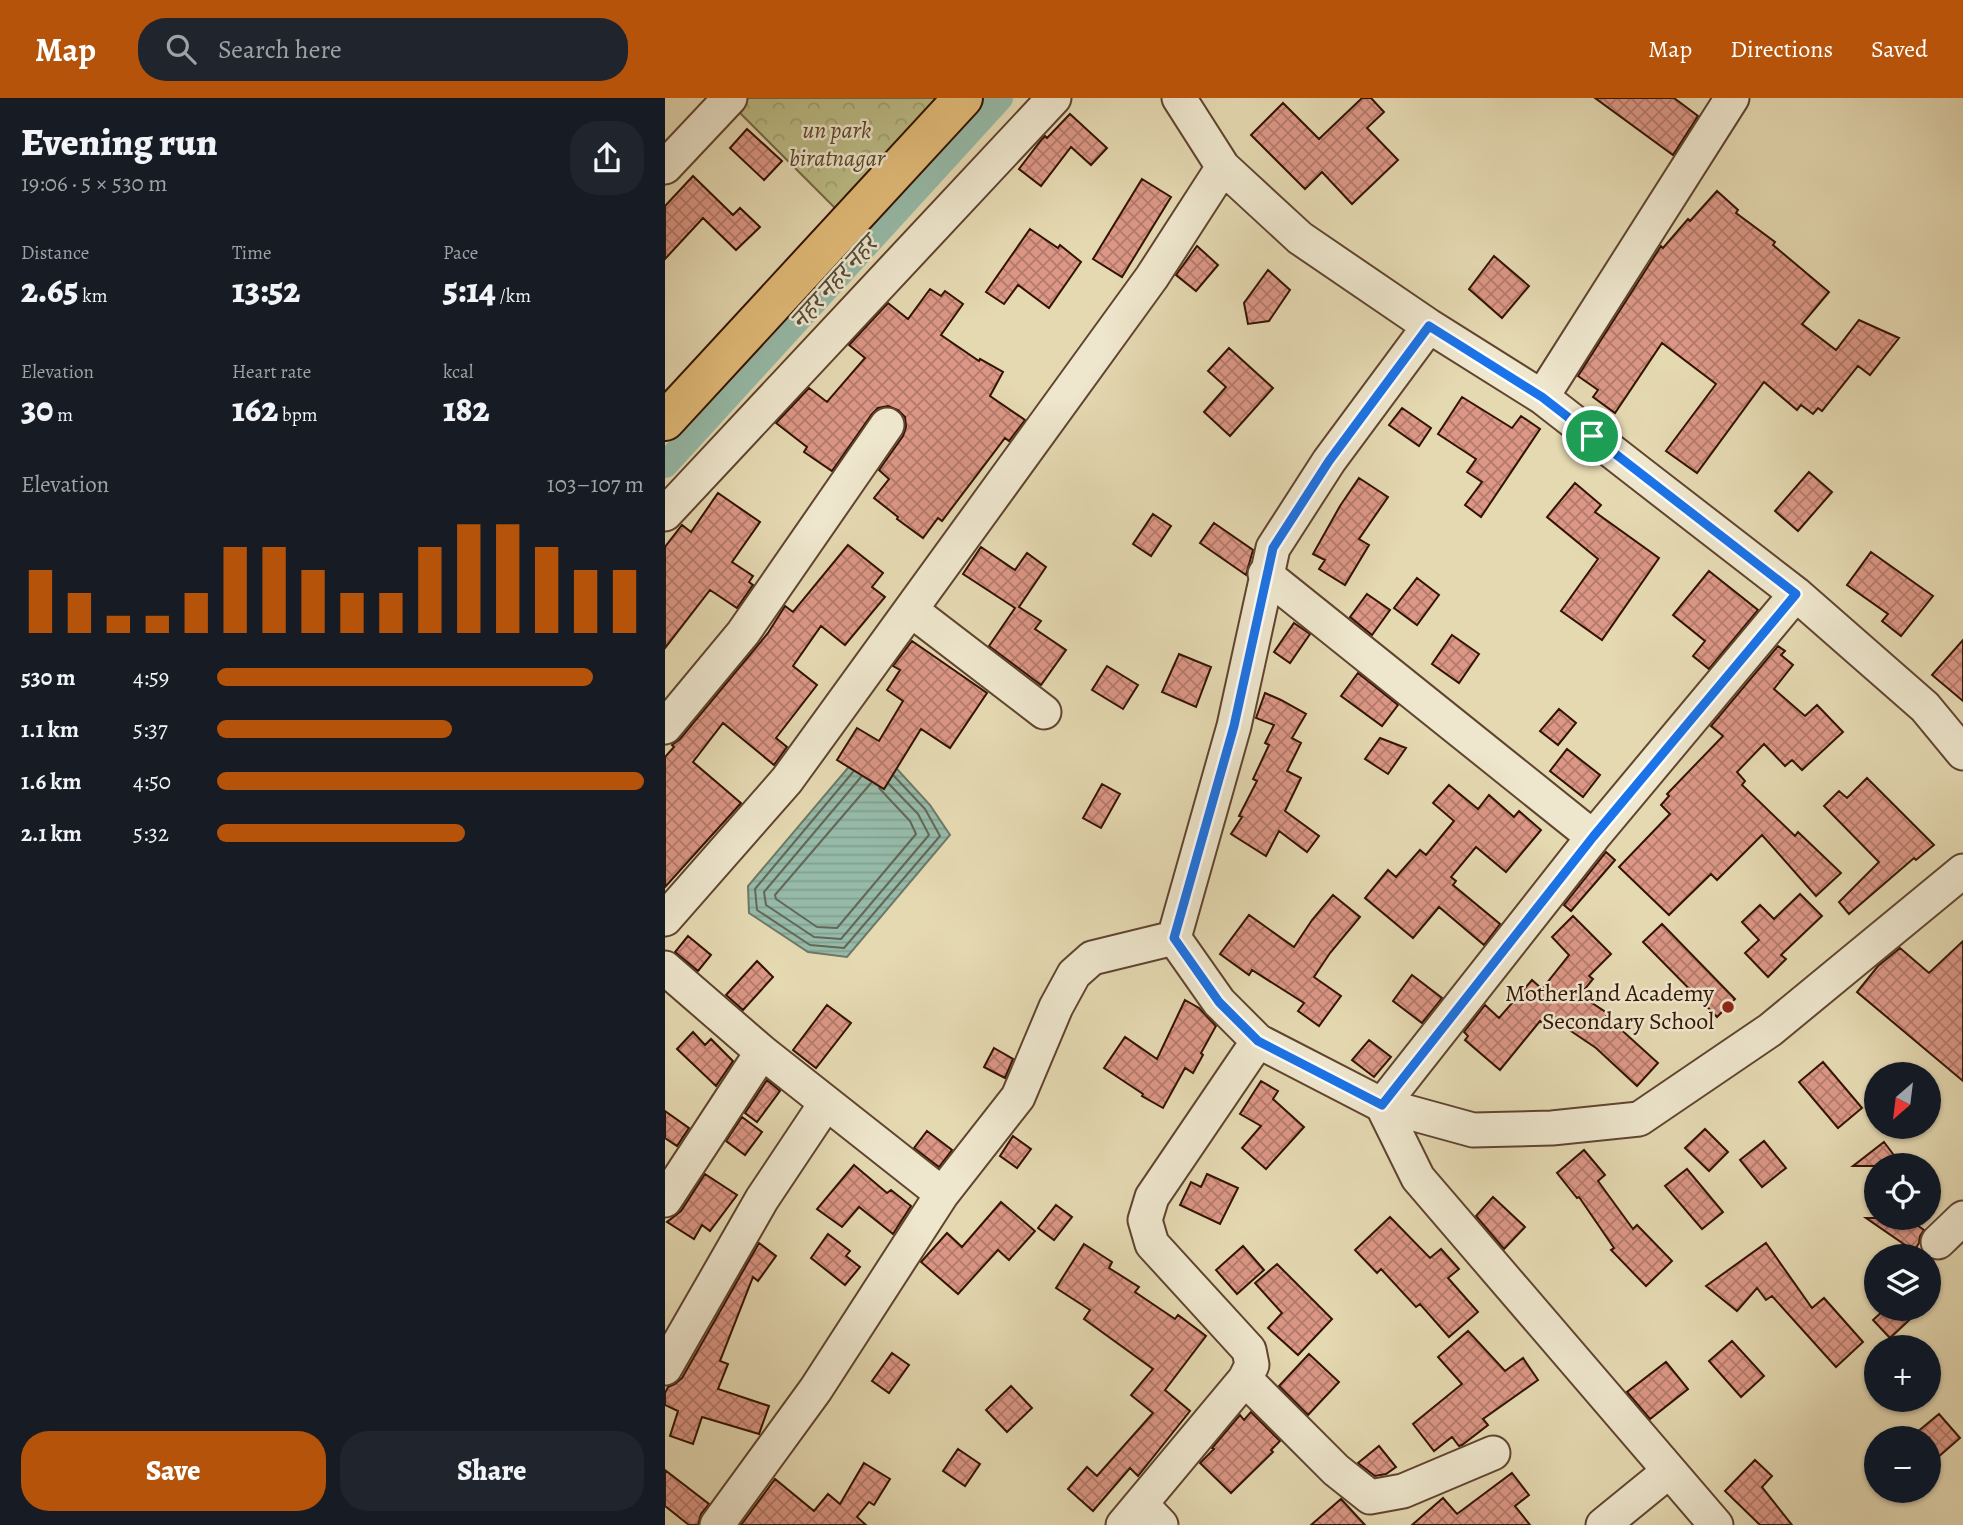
<!DOCTYPE html>
<html lang="en">
<head>
<meta charset="utf-8">
<style>
	body { margin:0; font-family:Alegreya,"Noto Serif Devanagari",serif; background:#20242c; color:#f1f3f6; height:100vh; display:flex; flex-direction:column; font-size:26px; white-space:nowrap }
	* { box-sizing:border-box; margin:0 }
	p { font-size:23px; color:#9ea1a6 }
	.icon { flex:none; width:38px; height:38px; fill:none; stroke:currentColor; stroke-width:2; stroke-linecap:round; stroke-linejoin:round }
	.map { position:relative; flex:1; overflow:hidden }
	.panel { display:flex; flex-direction:column; background:#171b24; width:665px }
	.panel>* { flex:none }
	.needle { width:46px; rotate:208deg }
	.fabs { position:absolute; left:1199px; top:964px; display:grid; gap:14px }
	.fabs a { display:grid; place-items:center; width:77px; height:77px; border-radius:50%; background:#171b24; box-shadow:0 2px 5px #0004; font-size:35px }
	.pin { position:absolute; display:grid; place-items:center; width:60px; height:60px; color:#fff; margin:-30px; border:4px solid #fff; border-radius:50%; box-shadow:0 2px 7px #0007 }
	.round { display:grid; place-items:center; flex:none; width:74px; height:74px; border-radius:28px; background:#20242c }
	.head { display:flex; align-items:center; justify-content:space-between; height:119px; padding:0 21px }
	h1 { font-size:38px; font-weight:800; line-height:52px }
	.figures { display:grid; grid-template-columns:repeat(3,1fr); gap:10px; height:119px; padding:7px 21px }
	.figures div { display:grid; align-content:center }
	.figures b { font-size:35px; font-weight:800 }
	.figures small { font-size:19px; font-weight:400 }
	.figures p { font-size:19px }
	.chart { height:196px; padding:14px 21px }
	.chart p { display:flex; justify-content:space-between }
	.chart svg { width:100%; height:126px; margin-top:7px; stroke:#b45309; stroke-width:6 }
	.primary-button { display:flex; gap:14px; margin-top:auto; padding:14px 21px }
	.primary-button a { flex:1; height:80px; border-radius:28px; background:#b45309; color:#fff; font-size:28px; font-weight:800; line-height:80px; text-align:center }
	.primary-button a+a { background:#20242c; color:#f1f3f6 }
	ul { padding:0 21px; list-style:none; font-size:23px }
	li { display:grid; grid-template-columns:112px 84px 1fr; align-items:center; height:52px }
	li i { height:18px; border-radius:9px; background:#b45309 }
	header { display:flex; align-items:center; gap:42px; box-sizing:border-box; height:98px; padding:0 35px; background:#b45309; color:#fff }
	header strong { font-size:33px }
	nav { display:flex; gap:38px; margin-inline-start:auto; font-size:24px }
	.search { width:490px; height:63px; background:#20242c; display:flex; align-items:center; gap:18px; box-sizing:border-box; padding:0 24px; border-radius:28px; color:#9ea1a6; font-size:26px }
	main { display:flex; flex:1; min-height:0 }
	.map>svg:first-child { display:block }
	.park { fill:url(#park-crowns); stroke:#786845; stroke-width:2 }
	.water { fill:url(#water-rules); stroke:#6e7766; stroke-width:2 }
	.lines { fill:none; stroke-linecap:round; stroke-linejoin:round }
	.shore { stroke:#646656; stroke-width:2 }
	.canal { stroke:#96baa8; stroke-width:26 }
	.building { fill:url(#building-cross-hatch); stroke:#331303; stroke-width:2 }
	.minor-casing { stroke:#60442f; stroke-width:37 }
	.major-casing { stroke:#331303; stroke-width:42 }
	.minor { stroke:#eee6cd; stroke-width:33 }
	.major { stroke:#e2bc79; stroke-width:38 }
	.route-casing { stroke:#fff; stroke-width:14 }
	.route { stroke:#1a73e8; stroke-width:9 }
	.poi-dot { fill:#8f2418; stroke:#eee6cd; stroke-width:2.5 }
	.labels { text-anchor:middle; stroke-width:5; stroke-linejoin:round; paint-order:stroke }
	.park-label { font-size:24px; font-style:italic; fill:#5c462b; stroke:#eee6cd }
	.poi-label { font-size:24px; fill:#331303; stroke:#eee6cd; text-anchor:end }
	.water-label { font-size:26px; font-style:italic; fill:#564d3d; stroke:#eee6cd }
</style>
</head>
<body>
<header>
<strong>Map</strong>
<div class="search"><svg class="icon" aria-label="search" viewBox="0 0 24 24"><circle cx="10" cy="10" r="6"/><path d="M15 15l6 6"/></svg>Search here</div>
<nav><a>Map</a><a>Directions</a><a>Saved</a></nav>
</header>
<main>
<section class="panel">
<div class="head"><div><h1>Evening run</h1><p>19:06 · 5 × 530 m</p></div><a class="round"><svg class="icon" aria-label="share" viewBox="0 0 24 24"><path d="M12 15V3M7 8l5-5 5 5M5 13v7h14v-7"/></svg></a></div>
<div class="figures">
<div><p>Distance</p><b>2.65<small> km</small></b></div>
<div><p>Time</p><b>13:52</b></div>
<div><p>Pace</p><b>5:14<small> /km</small></b></div>
</div>
<div class="figures">
<div><p>Elevation</p><b>30<small> m</small></b></div>
<div><p>Heart rate</p><b>162<small> bpm</small></b></div>
<div><p>kcal</p><b>182</b></div>
</div>
<div class="chart"><p><span>Elevation</span>103–107 m</p>
<svg viewBox="0 0 160 44" preserveAspectRatio="none"><path d="M5 44V22M15 44V30M25 44V38M35 44V38M45 44V30M55 44V14M65 44V14M75 44V22M85 44V30M95 44V30M105 44V14M115 44V6M125 44V6M135 44V14M145 44V22M155 44V22"/></svg>
</div>
<ul>
<li><b>530 m</b>4:59<i style="width:88%"></i></li>
<li><b>1.1 km</b>5:37<i style="width:55%"></i></li>
<li><b>1.6 km</b>4:50<i style="width:100%"></i></li>
<li><b>2.1 km</b>5:32<i style="width:58%"></i></li>
</ul>
<div class="primary-button"><a>Save</a><a>Share</a></div>
</section>
<div class="map">
<svg width="1298" height="1427" viewBox="0 0 1298 1427">
	<defs>
		<pattern id="park-crowns" width="20" height="18" patternUnits="userSpaceOnUse" patternTransform="scale(1.75)"><rect width="20" height="18" fill="#bcbd87"/><path d="M2 6a3 3 0 1 1 6 0M12 15a3 3 0 1 1 6 0" fill="none" stroke="#a2a273"/></pattern>
		<pattern id="water-rules" width="6" height="5" patternUnits="userSpaceOnUse" patternTransform="scale(1.75)"><rect width="6" height="5" fill="#96baa8"/><path d="M0 2.5h6" fill="none" stroke="#829f8f"/></pattern>
		<pattern id="building-cross-hatch" width="8" height="8" patternUnits="userSpaceOnUse" patternTransform="scale(1.75)"><rect width="8" height="8" fill="#dc9786"/><path d="M0 0l8 8M0 8l8-8" fill="none" stroke="#b37a6b"/></pattern>
	</defs>
	<rect width="100%" height="100%" fill="#e5d9b2"/>
	<filter id="stains"><feTurbulence type="fractalNoise" baseFrequency=".00286" numOctaves="4"/><feColorMatrix values="0 0 0 0 .2 0 0 0 0 .09 0 0 0 0 .02 0 0 0 .5 -.17"/></filter>
	<radialGradient id="worn" r=".72"><stop offset=".6" stop-color="#630" stop-opacity="0"/><stop offset="1" stop-color="#630" stop-opacity=".3"/></radialGradient>
	<path class="park" d="M 80,0 L 280,0 L 171,111 L 70,10 Z"/>
	<path class="water" d="M 193,658 L 222,660 L 265,707 L 285,737 L 182,859 L 143,854 L 84,815 L 83,788 Z"/>
	<g class="lines">
		<path class="shore" d="M 188,674 L 90,791 L 92,812 L 145,847 L 179,850 L 275,738 L 260,711 L 229,678
			M 196,679 L 99,794 L 101,807 L 149,839 L 176,841 L 264,737 L 253,716 L 224,686
			M 206,685 L 110,797 L 111,801 L 152,829 L 172,830 L 251,736 L 245,723 L 214,690"/>
		<path class="canal" d="M 0,367 L 335,0"/>
	</g>
	<path class="building" d="M 697,0 L 706,0 L 719,14 L 702,30 L 733,62 L 687,106 L 657,74 L 640,91 L 586,37 L 618,5 L 654,41 Z
		M 930,0 L 1009,0 L 1033,18 L 1008,57 Z
		M 405,16 L 442,50 L 426,67 L 406,49 L 376,88 L 354,71 L 377,41 L 380,38 L 382,40 Z
		M 82,31 L 117,63 L 99,82 L 65,50 Z
		M 28,78 L 68,117 L 75,110 L 95,129 L 71,152 L 38,120 L 0,161 L 0,108 Z
		M 477,81 L 506,99 L 457,179 L 428,161 Z
		M 1052,93 L 1073,112 L 1071,115 L 1110,144 L 1108,147 L 1164,194 L 1137,226 L 1171,252 L 1194,222 L 1234,240 L 1205,277 L 1193,268 L 1157,313 L 1153,310 L 1148,316 L 1136,307 L 1132,312 L 1099,284 L 1032,375 L 1001,353 L 1051,286 L 997,245 L 950,315 L 928,299 L 933,292 L 913,278 L 996,148 L 998,150 L 1023,121 L 1025,123 Z
		M 365,131 L 393,150 L 395,147 L 416,164 L 384,210 L 353,187 L 339,206 L 321,194 Z
		M 532,148 L 553,167 L 531,193 L 511,177 Z
		M 829,158 L 864,188 L 837,220 L 804,191 Z
		M 603,172 L 625,192 L 604,223 L 583,226 L 579,205 Z
		M 265,191 L 276,198 L 280,193 L 298,206 L 276,237 L 314,263 L 315,261 L 338,274 L 325,298 L 360,322 L 344,343 L 340,340 L 277,423 L 273,420 L 258,440 L 232,421 L 233,419 L 209,400 L 224,381 L 214,372 L 238,338 L 241,329 L 240,319 L 233,312 L 223,308 L 213,310 L 207,316 L 167,373 L 139,354 L 142,349 L 111,325 L 144,290 L 162,304 L 200,260 L 184,247 L 223,205 L 243,221 Z
		M 564,250 L 608,290 L 565,338 L 539,314 L 561,289 L 543,273 Z
		M 797,299 L 847,330 L 856,318 L 875,331 L 816,419 L 800,407 L 817,384 L 802,374 L 811,361 L 773,336 Z
		M 737,310 L 766,330 L 754,348 L 724,327 Z
		M 1144,374 L 1167,394 L 1133,433 L 1110,413 Z
		M 694,380 L 723,399 L 694,441 L 704,447 L 680,487 L 654,471 L 660,462 L 648,456 L 675,408 Z
		M 910,385 L 936,407 L 930,414 L 994,460 L 937,542 L 896,513 L 933,461 L 882,419 Z
		M 53,395 L 95,424 L 67,464 L 88,478 L 84,484 L 88,487 L 72,510 L 45,492 L 0,550 L 0,449 L 17,427 L 26,434 Z
		M 488,416 L 506,428 L 486,458 L 468,446 Z
		M 549,425 L 588,452 L 581,477 L 535,445 Z
		M 183,447 L 218,475 L 207,489 L 220,499 L 180,547 L 156,528 L 128,568 L 152,587 L 111,640 L 122,649 L 109,667 L 58,625 L 28,664 L 76,705 L 0,789 L 0,659 L 9,649 L 7,647 L 15,641 L 103,535 L 120,508 L 128,514 Z
		M 316,449 L 350,472 L 362,455 L 381,469 L 354,509 L 376,523 L 370,531 L 401,552 L 376,587 L 324,548 L 350,510 L 298,476 Z
		M 1206,454 L 1268,498 L 1236,538 L 1217,523 L 1223,516 L 1182,487 Z
		M 1044,473 L 1093,512 L 1044,571 L 1028,558 L 1040,543 L 1008,517 Z
		M 752,480 L 774,497 L 752,527 L 729,510 Z
		M 702,496 L 725,512 L 707,537 L 685,519 Z
		M 629,525 L 645,536 L 625,565 L 609,554 Z
		M 787,537 L 814,556 L 794,585 L 767,566 Z
		M 1298,542 L 1298,603 L 1267,577 Z
		M 247,543 L 322,595 L 285,650 L 256,631 L 219,691 L 172,662 L 192,630 L 214,643 L 238,603 L 222,592 L 235,572 L 228,568 Z
		M 1113,548 L 1120,553 L 1116,557 L 1128,567 L 1109,591 L 1140,618 L 1152,607 L 1178,634 L 1137,672 L 1127,662 L 1120,668 L 1099,646 L 1072,674 L 1080,683 L 1077,687 L 1130,738 L 1133,734 L 1176,775 L 1151,798 L 1097,737 L 1052,782 L 1046,776 L 1004,817 L 954,769 L 1005,716 L 996,707 L 1004,698 L 1002,696 L 1058,638 L 1046,628 Z
		M 514,556 L 546,569 L 531,609 L 497,594 Z
		M 442,568 L 473,587 L 458,611 L 427,592 Z
		M 693,575 L 733,607 L 717,628 L 676,598 Z
		M 600,595 L 616,602 L 641,616 L 627,640 L 636,645 L 622,673 L 636,680 L 620,713 L 654,738 L 642,754 L 614,733 L 601,758 L 566,736 L 577,719 L 574,718 L 592,683 L 588,681 L 604,647 L 600,645 L 609,627 L 591,620 Z
		M 894,611 L 911,625 L 893,647 L 875,633 Z
		M 715,640 L 741,650 L 723,676 L 700,661 Z
		M 902,651 L 935,677 L 918,699 L 885,673 Z
		M 1202,680 L 1269,747 L 1251,762 L 1249,760 L 1184,816 L 1174,804 L 1214,764 L 1159,708 L 1174,693 L 1182,700 Z
		M 437,686 L 455,696 L 436,730 L 418,720 Z
		M 784,687 L 813,711 L 824,697 L 849,719 L 854,713 L 876,732 L 841,774 L 811,749 L 786,779 L 791,783 L 788,787 L 835,826 L 819,847 L 774,809 L 748,840 L 700,800 L 723,772 L 731,779 L 755,752 L 761,757 L 789,723 L 768,705 Z
		M 941,754 L 950,762 L 906,813 L 899,807 Z
		M 1135,796 L 1157,818 L 1116,857 L 1121,861 L 1103,879 L 1080,855 L 1094,842 L 1077,824 L 1095,807 L 1109,821 Z
		M 668,797 L 695,819 L 665,855 L 649,879 L 676,898 L 654,928 L 633,913 L 639,905 L 587,872 L 584,877 L 555,856 L 584,817 L 629,849 L 647,822 Z
		M 908,818 L 946,856 L 924,878 L 928,881 L 915,897 L 942,915 L 941,918 L 993,965 L 972,988 L 931,950 L 888,921 L 881,929 L 875,923 L 835,972 L 800,942 L 803,938 L 799,934 L 820,907 L 834,920 L 867,882 L 877,891 L 904,857 L 887,839 Z
		M 997,826 L 1070,901 L 1052,919 L 978,844 Z
		M 23,838 L 46,857 L 33,873 L 10,854 Z
		M 1298,843 L 1298,983 L 1192,894 L 1213,868 L 1235,850 L 1264,875 Z
		M 92,863 L 108,879 L 78,912 L 61,897 Z
		M 747,877 L 777,900 L 757,925 L 728,903 Z
		M 520,902 L 534,910 L 551,928 L 536,955 L 538,957 L 528,975 L 520,970 L 498,1010 L 477,998 L 478,996 L 439,970 L 460,939 L 492,961 Z
		M 162,907 L 186,925 L 151,970 L 128,952 Z
		M 28,934 L 40,947 L 46,941 L 68,963 L 51,988 L 12,951 Z
		M 704,942 L 726,959 L 709,979 L 687,962 Z
		M 329,950 L 348,961 L 340,980 L 319,969 Z
		M 1158,964 L 1197,1010 L 1173,1030 L 1134,984 Z
		M 102,982 L 115,993 L 92,1024 L 80,1015 Z
		M 596,983 L 613,993 L 608,1001 L 639,1029 L 601,1071 L 577,1050 L 596,1028 L 575,1016 Z
		M 0,1013 L 24,1030 L 12,1048 L 0,1040 Z
		M 77,1019 L 97,1034 L 80,1057 L 61,1043 Z
		M 1040,1031 L 1063,1054 L 1044,1073 L 1020,1050 Z
		M 262,1033 L 287,1052 L 274,1069 L 249,1050 Z
		M 348,1038 L 366,1051 L 352,1070 L 335,1058 Z
		M 1099,1043 L 1121,1070 L 1097,1089 L 1075,1062 Z
		M 1219,1044 L 1237,1068 L 1188,1068 Z
		M 919,1052 L 940,1077 L 933,1083 L 968,1131 L 972,1127 L 1007,1163 L 981,1188 L 946,1152 L 949,1150 L 914,1099 L 912,1100 L 892,1075 Z
		M 189,1067 L 222,1095 L 226,1092 L 246,1108 L 228,1136 L 194,1109 L 177,1129 L 152,1111 Z
		M 1022,1071 L 1058,1114 L 1037,1131 L 1000,1088 Z
		M 40,1076 L 72,1097 L 45,1133 L 37,1127 L 29,1141 L 2,1124 L 16,1113 Z
		M 542,1076 L 573,1090 L 555,1126 L 515,1107 L 526,1084 L 536,1089 Z
		M 828,1099 L 860,1129 L 839,1151 L 811,1118 Z
		M 336,1104 L 370,1133 L 344,1162 L 333,1152 L 293,1196 L 256,1164 L 282,1135 L 297,1149 Z
		M 391,1107 L 407,1119 L 389,1142 L 373,1130 Z
		M 725,1119 L 765,1160 L 776,1151 L 794,1171 L 783,1180 L 813,1214 L 784,1239 L 755,1206 L 751,1209 L 716,1171 L 712,1175 L 690,1152 Z
		M 1201,1120 L 1242,1120 L 1259,1132 L 1255,1138 L 1254,1145 L 1249,1153 Z
		M 163,1136 L 185,1153 L 181,1158 L 195,1169 L 180,1187 L 146,1160 Z
		M 94,1145 L 111,1158 L 93,1183 L 88,1179 L 55,1263 L 63,1266 L 53,1291 L 104,1308 L 94,1336 L 37,1319 L 28,1346 L 5,1338 L 13,1313 L 0,1307 L 0,1295 L 3,1289 L 10,1286 L 17,1280 Z
		M 1101,1145 L 1147,1210 L 1159,1200 L 1198,1244 L 1171,1269 L 1107,1198 L 1101,1202 L 1092,1190 L 1072,1213 L 1041,1188 Z
		M 419,1146 L 447,1164 L 444,1170 L 474,1189 L 470,1194 L 510,1221 L 513,1217 L 541,1238 L 500,1292 L 525,1313 L 473,1378 L 465,1370 L 428,1413 L 403,1391 L 422,1369 L 432,1378 L 488,1315 L 466,1297 L 488,1271 L 419,1221 L 425,1212 L 391,1190 Z
		M 578,1148 L 599,1172 L 572,1196 L 551,1172 Z
		M 612,1166 L 667,1221 L 633,1257 L 603,1230 L 617,1215 L 590,1185 Z
		M 1220,1211 L 1256,1211 L 1225,1240 L 1208,1222 Z
		M 803,1233 L 840,1273 L 858,1260 L 873,1282 L 818,1321 L 823,1327 L 797,1347 L 794,1348 L 787,1339 L 769,1353 L 748,1326 L 797,1286 L 773,1259 Z
		M 1067,1243 L 1099,1278 L 1076,1299 L 1044,1263 Z
		M 227,1255 L 244,1267 L 224,1295 L 207,1283 Z
		M 644,1256 L 674,1284 L 643,1317 L 614,1288 Z
		M 1001,1264 L 1023,1291 L 985,1321 L 962,1294 Z
		M 346,1288 L 367,1310 L 342,1334 L 321,1312 Z
		M 586,1314 L 615,1343 L 606,1352 L 608,1354 L 566,1395 L 535,1365 L 549,1351 L 547,1350 L 575,1317 L 579,1322 Z
		M 1274,1316 L 1295,1340 L 1264,1367 L 1264,1340 L 1245,1340 Z
		M 714,1348 L 731,1369 L 721,1376 L 710,1378 L 693,1365 Z
		M 293,1351 L 315,1366 L 300,1388 L 278,1373 Z
		M 1090,1362 L 1107,1378 L 1097,1389 L 1127,1427 L 1095,1427 L 1060,1393 Z
		M 199,1365 L 225,1381 L 209,1407 L 204,1404 L 192,1419 L 201,1427 L 76,1427 L 110,1381 L 149,1413 L 163,1396 L 175,1406 Z
		M 0,1372 L 44,1406 L 36,1416 L 33,1427 L 24,1427 L 0,1408 Z
		M 847,1375 L 864,1397 L 850,1408 L 865,1427 L 747,1427 L 778,1400 L 792,1416 Z
		M 676,1401 L 700,1427 L 646,1427 Z"/>
	<g class="lines">
		<g class="minor-casing">
			<path id="minor" d="M 514,0 L 558,69 L 635,140 L 764,228 L 877,299 L 976,376 L 1131,496 L 1260,609 L 1298,655
				M 0,69 L 65,0
				M 764,228 L 664,363 L 608,450 L 569,628 L 509,840 L 554,904 L 593,943 L 717,1007 L 808,1032 L 887,1030 L 974,1021 L 1105,932 L 1298,773
				M 877,299 L 1067,0
				M 0,416 L 389,0
				M 600,476 L 928,739
				M 246,512 L 379,614
				M 0,629 L 78,535 L 222,327
				M 0,821 L 122,682 L 487,179 L 558,69
				M 0,870 L 97,954 L 277,1096
				M 0,1102 L 97,954
				M 1273,1144 L 1298,1120
				M 0,1270 L 97,1101 L 161,1005
				M 580,1281 L 671,1372 L 705,1399 L 738,1393 L 828,1355
				M 476,1406 L 496,1427
				M 52,1427 L 151,1291 L 277,1096 L 353,999 L 391,909 L 409,876 L 427,860 L 509,840
				M 458,1427 L 580,1281 L 587,1267 L 584,1252 L 487,1146 L 480,1122 L 487,1099 L 593,943
				M 938,1427 L 1003,1374
				M 1051,1427 L 753,1080 L 717,1007 L 928,739 L 1131,496"/>
		</g>
		<g class="major-casing">
			<path id="major" d="M 0,323 L 298,0"/>
		</g>
		<use href="#minor" class="minor"/>
		<use href="#major" class="major"/>
	</g>
	<g class="lines">
		<g class="route-casing">
			<path id="route" d="M 764,228 L 877,299 L 1131,496 L 928,739 L 717,1007 L 593,943 L 554,904 L 509,840 L 569,628 L 608,450 L 664,363 Z"/>
		</g>
		<use href="#route" class="route"/>
	</g>
	<circle class="poi-dot" cx="1063" cy="909" r="7"/>
	<g class="labels">
		<g class="park-label">
			<text x="172" y="40">un park<tspan x="172" dy="28">biratnagar</tspan></text>
		</g>
		<g class="poi-label">
			<text x="1049" y="903">Motherland Academy<tspan x="1049" dy="28">Secondary School</tspan></text>
		</g>
		<g class="water-label">
			<text transform="translate(168 184) rotate(-48)" y="9">नहर नहर नहर</text>
		</g>
	</g>
	<rect width="100%" height="100%" filter="url(#stains)"/>
	<rect width="100%" height="100%" fill="url(#worn)"/>
</svg>
<div class="fabs">
<a><svg class="needle" viewBox="-14 -14 28 28"><path d="M0-13l5 13h-10z" fill="#e53935"/><path d="M0 13l5-13h-10z" fill="#9ea1a6"/></svg></a>
<a><svg class="icon" aria-label="locate" viewBox="0 0 24 24"><circle cx="12" cy="12" r="6"/><path d="M12 2v4M12 18v4M2 12h4M18 12h4"/></svg></a>
<a><svg class="icon" aria-label="layers" viewBox="0 0 24 24"><path d="M12 4l9 5-9 5-9-5zM3 14l9 5 9-5"/></svg></a>
<a>+</a>
<a>−</a>
</div>
<div class="pin" style="left:927px;top:338px;background:#1e9e55"><svg class="icon" aria-label="arrive" viewBox="0 0 24 24"><path d="M6 21V4h12l-3 4 3 4H6"/></svg></div>
</div>
</main>
</body>
</html>
